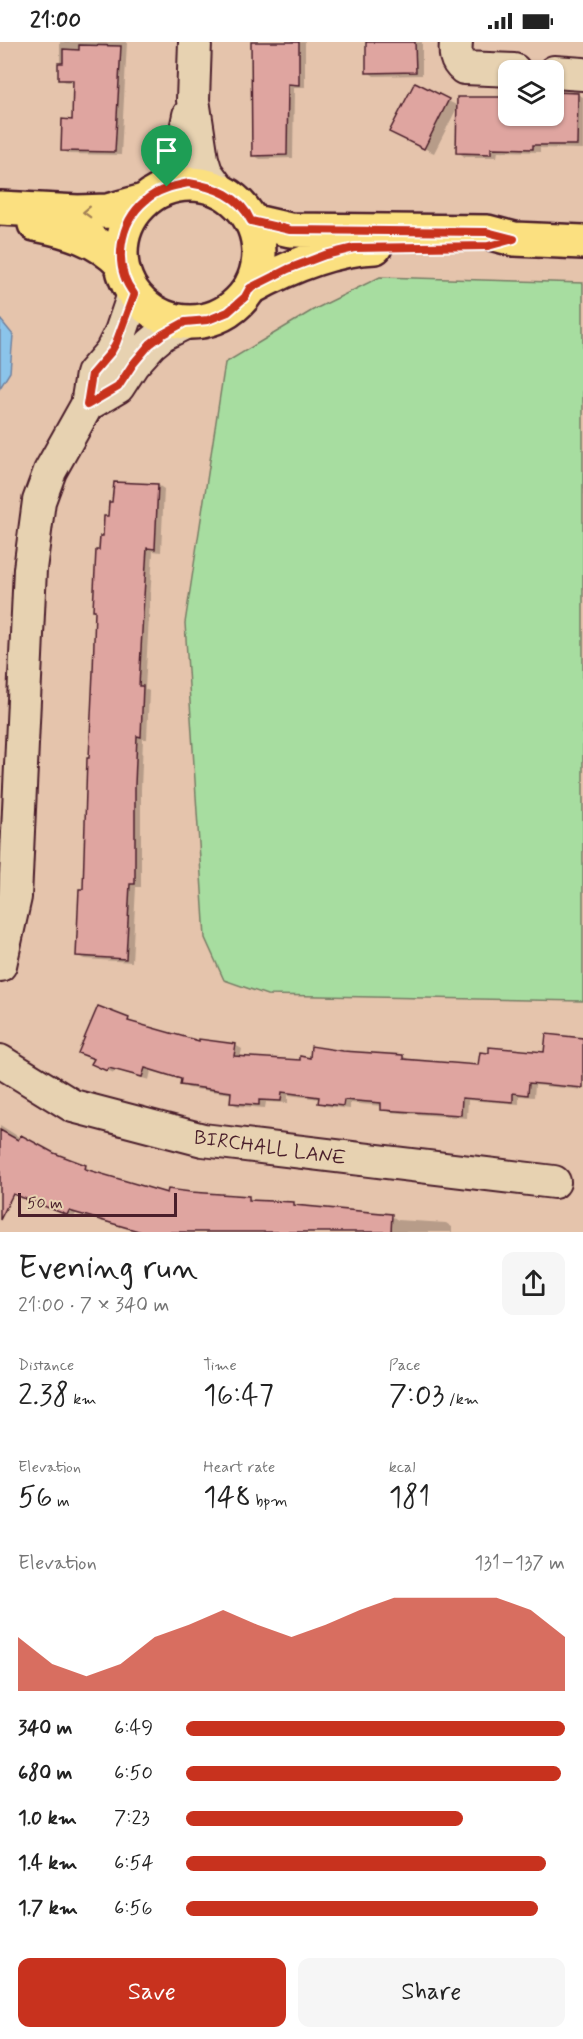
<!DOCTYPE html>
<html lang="en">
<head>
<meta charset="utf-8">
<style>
	body { margin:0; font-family:Mynerve,sans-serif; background:#f6f6f6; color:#222; height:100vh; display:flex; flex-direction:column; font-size:22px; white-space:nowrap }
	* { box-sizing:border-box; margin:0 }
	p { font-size:20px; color:#767676 }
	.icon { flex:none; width:33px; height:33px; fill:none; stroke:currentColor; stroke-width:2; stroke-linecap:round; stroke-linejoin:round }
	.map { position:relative; height:1190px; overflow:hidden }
	.side { display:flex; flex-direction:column; background:#fff; flex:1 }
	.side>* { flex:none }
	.tools { position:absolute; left:498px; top:18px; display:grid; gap:12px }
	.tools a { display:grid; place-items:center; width:66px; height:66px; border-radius:12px; background:#fff; box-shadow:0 2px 4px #0004; font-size:30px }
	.scale { position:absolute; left:18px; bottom:15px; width:159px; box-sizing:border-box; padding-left:6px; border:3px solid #4a1f2b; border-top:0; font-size:16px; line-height:21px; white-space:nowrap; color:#4a1f2b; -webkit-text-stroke:4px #e7d2b1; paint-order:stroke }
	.pin { position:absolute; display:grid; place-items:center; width:51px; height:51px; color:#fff; margin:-62px -26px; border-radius:50% 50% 50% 0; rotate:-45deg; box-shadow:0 0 6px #0007 }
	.pin .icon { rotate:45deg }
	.round { display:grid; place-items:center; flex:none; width:63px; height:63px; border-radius:12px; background:#f6f6f6 }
	.overview { display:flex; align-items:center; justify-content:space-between; height:102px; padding:0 18px }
	h1 { font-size:33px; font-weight:600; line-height:45px }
	.metrics { display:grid; grid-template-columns:repeat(3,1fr); gap:9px; height:102px; padding:6px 18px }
	.metrics div { display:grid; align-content:center }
	.metrics b { font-size:30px; font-weight:600 }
	.metrics small { font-size:16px; font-weight:400 }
	.metrics p { font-size:16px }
	.chart { height:168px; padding:12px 18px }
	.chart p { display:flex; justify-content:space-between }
	.chart svg { width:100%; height:108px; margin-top:6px; fill:#c8321e; opacity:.7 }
	.cta { display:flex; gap:12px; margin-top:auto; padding:12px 18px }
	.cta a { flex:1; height:69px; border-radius:12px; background:#c8321e; color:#fff; font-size:24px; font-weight:600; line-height:69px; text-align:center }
	.cta a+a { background:#f6f6f6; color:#222 }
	ul { padding:0 18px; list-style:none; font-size:20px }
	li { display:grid; grid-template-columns:96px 72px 1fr; align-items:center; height:45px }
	li i { height:15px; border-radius:8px; background:#c8321e }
	.status { display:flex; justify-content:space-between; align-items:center; height:42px; padding:0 30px; background:#fff; direction:ltr }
	.status svg { height:16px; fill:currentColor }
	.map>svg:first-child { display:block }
	.green { fill:#a7dda0; stroke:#787e66; stroke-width:1.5 }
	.water { fill:#8bc4ea; stroke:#71829e; stroke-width:1.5 }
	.shadow { fill:#0003 }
	.building { fill:#dfa5a0; stroke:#4a1f2b; stroke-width:1.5 }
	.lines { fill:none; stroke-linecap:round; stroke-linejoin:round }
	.minor-casing { stroke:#4a1f2b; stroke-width:36 }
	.major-casing { stroke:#4a1f2b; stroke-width:38 }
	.minor { stroke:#e7d2b1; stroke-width:32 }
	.major { stroke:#fbe080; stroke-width:33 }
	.oneway { stroke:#a28056 }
	.route-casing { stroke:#fff; stroke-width:12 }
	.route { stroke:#c8321e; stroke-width:8 }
	.labels { text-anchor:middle; stroke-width:4.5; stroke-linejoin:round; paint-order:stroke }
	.street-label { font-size:20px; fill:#4a1f2b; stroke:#e7d2b1 }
</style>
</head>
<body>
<div class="status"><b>21:00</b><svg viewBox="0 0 49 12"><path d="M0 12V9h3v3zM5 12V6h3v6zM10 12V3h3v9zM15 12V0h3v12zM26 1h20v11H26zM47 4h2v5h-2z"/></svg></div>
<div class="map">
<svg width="583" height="1190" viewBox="0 0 583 1190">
	<rect width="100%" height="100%" fill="#e5c4ac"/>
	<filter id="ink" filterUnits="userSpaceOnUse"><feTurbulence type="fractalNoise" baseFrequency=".0167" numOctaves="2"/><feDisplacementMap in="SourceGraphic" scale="12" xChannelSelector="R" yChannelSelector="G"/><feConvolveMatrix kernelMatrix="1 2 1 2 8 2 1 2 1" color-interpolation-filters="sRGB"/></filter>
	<g filter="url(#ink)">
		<path class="green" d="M 380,235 L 583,241 L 583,959 L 267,953 L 224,938 L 205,896 L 185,581 L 225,321 L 313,268 Z"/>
		<path class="water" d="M 0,277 L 13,293 L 10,330 L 0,346 Z"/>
		<path class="shadow" d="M 60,0 L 127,0 L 121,113 L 69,112 L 63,108 L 74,79 L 75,41 L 66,40 L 60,37 Z
			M 253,0 L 305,0 L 305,45 L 294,45 L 293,116 L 260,117 L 253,113 Z
			M 368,0 L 422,0 L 422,33 L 374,34 L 368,30 Z
			M 415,42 L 458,64 L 434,111 L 401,95 Z
			M 501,52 L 508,52 L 508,74 L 554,74 L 554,52 L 577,52 L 583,55 L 583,107 L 540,106 L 540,110 L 498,109 L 497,115 L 465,115 L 458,110 L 501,57 Z
			M 158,443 L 164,447 L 161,510 L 153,509 L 149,575 L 145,647 L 149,649 L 147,697 L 143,697 L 141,747 L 141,845 L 136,845 L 132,920 L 84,917 L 77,913 L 84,848 L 101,509 Z
			M 128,978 L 135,981 L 200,1001 L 235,1003 L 242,1007 L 240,1016 L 301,1019 L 343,1010 L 403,1014 L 409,1018 L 480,1025 L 546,1012 L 583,997 L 583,1048 L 535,1043 L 534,1055 L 519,1054 L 519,1062 L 468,1058 L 467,1076 L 389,1070 L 382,1067 L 382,1064 L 350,1061 L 350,1067 L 326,1064 L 320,1060 L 320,1057 L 288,1053 L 288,1061 L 266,1060 L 265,1066 L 238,1064 L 232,1061 L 232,1052 L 188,1046 L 182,1042 L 182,1038 L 151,1029 L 149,1038 L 115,1028 L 114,1031 L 100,1025 L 95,1017 L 87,1014 Z
			M 0,1083 L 22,1097 L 86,1125 L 92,1129 L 92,1130 L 168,1153 L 248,1155 L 256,1160 L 293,1162 L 300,1165 L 391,1174 L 398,1178 L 446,1181 L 452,1185 L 452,1190 L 138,1190 L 76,1171 L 74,1176 L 8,1150 L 0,1142 Z"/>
		<path class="building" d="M 251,0 L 299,0 L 299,43 L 288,42 L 287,113 L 252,114 Z
			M 366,0 L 415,0 L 416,30 L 366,31 Z
			M 79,3 L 121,4 L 115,110 L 61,109 L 62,77 L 72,78 L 73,38 L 58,38 L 58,21 L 63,21 L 63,7 L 79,8 Z
			M 415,40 L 449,57 L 424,107 L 389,90 Z
			M 554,50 L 578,51 L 577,103 L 533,103 L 533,107 L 491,106 L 491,112 L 456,111 L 457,55 L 508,55 L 508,74 L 554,74 Z
			M 114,440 L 158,442 L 155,507 L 147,506 L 143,571 L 139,644 L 143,644 L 141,695 L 137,694 L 135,743 L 135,842 L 130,842 L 126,917 L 76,914 L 79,847 L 83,847 L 87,716 L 89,716 L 93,630 L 95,568 L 93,568 L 96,508 L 99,508 L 100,494 L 103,494 L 104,474 L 108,474 L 109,460 L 112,460 Z
			M 98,964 L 129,976 L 128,979 L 199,999 L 199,997 L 236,1002 L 234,1014 L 300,1018 L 300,1014 L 310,1016 L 311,1004 L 343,1009 L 403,1013 L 403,1017 L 478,1023 L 480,1010 L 489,1011 L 489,1005 L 544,1010 L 546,992 L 583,996 L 583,1046 L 529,1041 L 528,1053 L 513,1051 L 513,1060 L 462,1056 L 461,1073 L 381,1068 L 381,1061 L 344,1058 L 343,1064 L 318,1061 L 319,1055 L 282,1050 L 281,1059 L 259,1058 L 259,1063 L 230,1061 L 231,1050 L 180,1043 L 181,1037 L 145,1026 L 142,1035 L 109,1026 L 107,1029 L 91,1022 L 94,1017 L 78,1011 Z
			M 0,1088 L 18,1098 L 21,1093 L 54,1111 L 86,1123 L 85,1127 L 167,1151 L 168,1147 L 191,1150 L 249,1154 L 249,1158 L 294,1160 L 294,1163 L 392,1172 L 391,1190 L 142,1190 L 69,1169 L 67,1173 L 13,1152 L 0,1178 Z"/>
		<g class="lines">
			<g class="minor-casing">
				<path id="minor" d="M 195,0 L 193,58 L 202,117 L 206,130 L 220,149
					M 456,0 C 455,11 455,19 464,26 L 514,28
					M 554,30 L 583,32
					M 167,145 L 179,123 L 189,73
					M 87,363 L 118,345 L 133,322 L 151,302 L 163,292 L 185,281
					M 0,923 L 15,855 L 30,527 L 39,459 L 50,429 L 87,363 L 92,332 L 111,310 L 121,290 L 134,252
					M 0,1019 L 73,1064 L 203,1098 L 554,1140"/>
			</g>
			<g class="major-casing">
				<path id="major" d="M121 211a69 69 0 1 1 138 0a69 69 0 1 1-138 0Z
					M 0,166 L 78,170 L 108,169 L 144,159
					M 251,179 L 290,188 L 487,190 L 514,197 L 583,200
					M 35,182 C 67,188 98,197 121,221
					M 250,246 C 288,225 331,207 375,205"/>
			</g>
			<use href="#minor" class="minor"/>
			<use href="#major" class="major"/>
		</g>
		<defs><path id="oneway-chevron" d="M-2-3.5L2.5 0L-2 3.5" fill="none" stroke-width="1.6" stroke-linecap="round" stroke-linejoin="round" transform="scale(1.5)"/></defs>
		<use class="oneway" href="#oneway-chevron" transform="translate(87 170) rotate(178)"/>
	</g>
	<g class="lines" filter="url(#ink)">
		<g class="route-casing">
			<path id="route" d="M 189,141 C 215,145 240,154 251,179 L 290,188 L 487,190 L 514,197 L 488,204 L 354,206 L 325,213 L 288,227 L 250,246 L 245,255 L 228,270 L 208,278 L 185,280 L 163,292 L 150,302 L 133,322 L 118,345 L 87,363 L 92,332 L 111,310 L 116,301 L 134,252 C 112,224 119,180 146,158 C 158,147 174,144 189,141 Z"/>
		</g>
		<use href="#route" class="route"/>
	</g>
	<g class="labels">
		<g class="street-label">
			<text transform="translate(270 1105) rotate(8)" y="7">BIRCHALL LANE</text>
		</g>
	</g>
</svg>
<div class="tools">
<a><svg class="icon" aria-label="layers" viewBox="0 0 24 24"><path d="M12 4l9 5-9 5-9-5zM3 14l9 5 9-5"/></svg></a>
</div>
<div class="scale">50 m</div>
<div class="pin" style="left:167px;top:145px;background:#1e9e55"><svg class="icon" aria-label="arrive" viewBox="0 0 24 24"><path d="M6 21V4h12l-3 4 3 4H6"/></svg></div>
</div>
<section class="side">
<div class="overview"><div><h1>Evening run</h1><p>21:00 · 7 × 340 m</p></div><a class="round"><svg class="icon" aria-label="share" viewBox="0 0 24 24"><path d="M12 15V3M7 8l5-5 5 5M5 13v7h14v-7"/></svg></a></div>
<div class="metrics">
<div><p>Distance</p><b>2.38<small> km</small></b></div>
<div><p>Time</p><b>16:47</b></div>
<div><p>Pace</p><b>7:03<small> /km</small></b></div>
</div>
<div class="metrics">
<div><p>Elevation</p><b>56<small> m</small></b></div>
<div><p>Heart rate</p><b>148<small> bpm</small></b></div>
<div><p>kcal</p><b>181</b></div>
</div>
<div class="chart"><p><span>Elevation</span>131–137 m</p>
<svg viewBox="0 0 160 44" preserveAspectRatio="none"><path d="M0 44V22L10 33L20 38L30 33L40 22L50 17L60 11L70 17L80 22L90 17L100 11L110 6L120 6L130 6L140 6L150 11L160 22V44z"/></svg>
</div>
<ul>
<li><b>340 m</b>6:49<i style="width:100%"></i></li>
<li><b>680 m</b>6:50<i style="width:99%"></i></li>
<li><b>1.0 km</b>7:23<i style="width:73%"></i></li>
<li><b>1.4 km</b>6:54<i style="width:95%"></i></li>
<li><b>1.7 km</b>6:56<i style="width:93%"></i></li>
</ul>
<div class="cta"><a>Save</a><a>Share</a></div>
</section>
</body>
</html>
